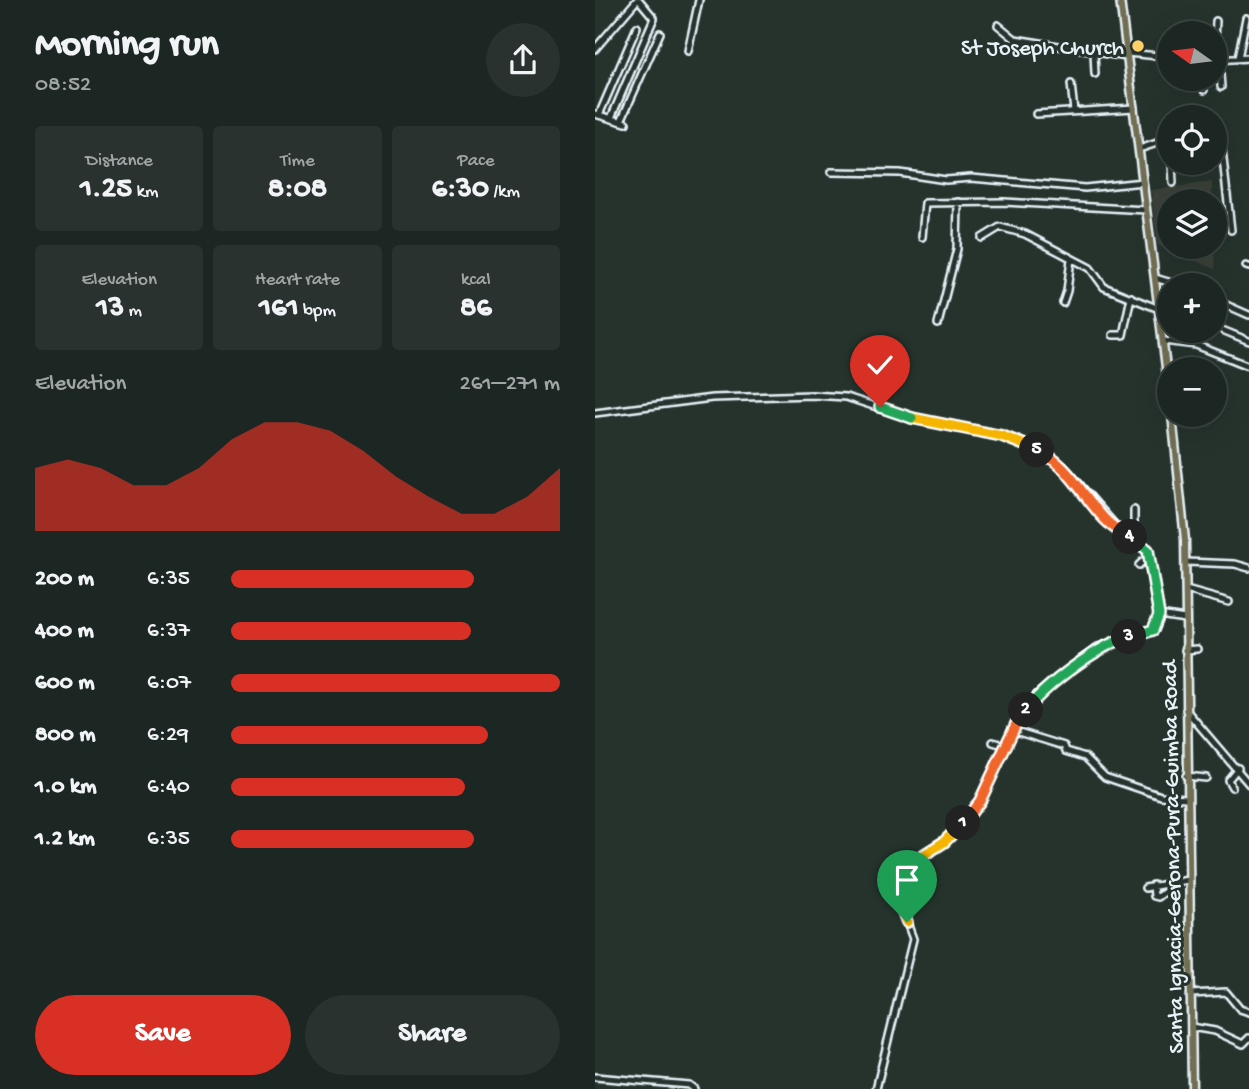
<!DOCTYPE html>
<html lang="en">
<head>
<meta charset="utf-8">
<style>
	body { margin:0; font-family:"Gochi Hand",sans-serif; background:#29322f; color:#f1f3f6; height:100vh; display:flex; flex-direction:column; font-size:26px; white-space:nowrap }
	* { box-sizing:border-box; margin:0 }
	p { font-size:23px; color:#a0a5a5 }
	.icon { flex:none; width:38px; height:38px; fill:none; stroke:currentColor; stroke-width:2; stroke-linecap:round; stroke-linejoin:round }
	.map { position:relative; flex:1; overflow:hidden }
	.panel { display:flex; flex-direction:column; background:#1c2622; width:595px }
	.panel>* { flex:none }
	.needle { width:46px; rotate:284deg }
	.fabs { position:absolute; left:562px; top:21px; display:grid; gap:14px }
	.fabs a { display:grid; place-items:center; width:70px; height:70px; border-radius:50%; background:#1c2622; box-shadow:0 7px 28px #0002,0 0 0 2px #3a4340; font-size:35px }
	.pin { position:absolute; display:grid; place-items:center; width:60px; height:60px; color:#fff; margin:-72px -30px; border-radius:50% 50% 50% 0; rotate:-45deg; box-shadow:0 0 7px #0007 }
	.pin .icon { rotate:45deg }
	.km { position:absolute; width:35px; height:35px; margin:-18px; border-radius:50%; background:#222; color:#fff; font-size:19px; line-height:35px; text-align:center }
	.round { display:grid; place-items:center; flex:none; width:74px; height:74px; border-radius:37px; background:#29322f }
	.summary { display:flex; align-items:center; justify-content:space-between; height:119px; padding:0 35px }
	h1 { font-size:38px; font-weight:800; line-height:52px }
	.metrics { display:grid; grid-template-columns:repeat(3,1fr); gap:10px; height:119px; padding:7px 35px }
	.metrics div { display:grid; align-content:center; border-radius:7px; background:#29322f; text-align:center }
	.metrics b { font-size:30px; font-weight:800 }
	.metrics small { font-size:19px; font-weight:400 }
	.metrics p { font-size:19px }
	.chart { height:196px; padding:14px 35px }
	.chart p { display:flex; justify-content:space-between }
	.chart svg { width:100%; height:126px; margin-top:7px; fill:#d93025; opacity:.7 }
	.button { display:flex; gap:14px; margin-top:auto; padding:14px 35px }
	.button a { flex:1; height:80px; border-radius:42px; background:#d93025; color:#fff; font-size:28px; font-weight:800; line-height:80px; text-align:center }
	.button a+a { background:#29322f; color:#f1f3f6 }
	ul { padding:0 35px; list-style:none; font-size:23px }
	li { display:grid; grid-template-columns:112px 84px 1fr; align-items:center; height:52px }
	li i { height:18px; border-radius:9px; background:#d93025 }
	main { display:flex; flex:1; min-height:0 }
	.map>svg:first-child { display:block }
	.built { fill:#3b4139 }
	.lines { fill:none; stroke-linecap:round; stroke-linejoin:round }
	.minor-casing { stroke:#e8f1f8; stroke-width:10 }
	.major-casing { stroke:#e8f1f8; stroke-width:11 }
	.minor { stroke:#26332d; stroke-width:5 }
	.major { stroke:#726e52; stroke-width:6 }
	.split-1-casing { stroke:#fff; stroke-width:14 }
	.split-2-casing { stroke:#fff; stroke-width:14 }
	.split-3-casing { stroke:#fff; stroke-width:14 }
	.split-4-casing { stroke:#fff; stroke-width:14 }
	.split-5-casing { stroke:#fff; stroke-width:14 }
	.split-6-casing { stroke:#fff; stroke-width:14 }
	.split-7-casing { stroke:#fff; stroke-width:14 }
	.split-1 { stroke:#f5b400; stroke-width:9 }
	.split-2 { stroke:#f0652b; stroke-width:9 }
	.split-3 { stroke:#22a559; stroke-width:9 }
	.split-4 { stroke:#22a559; stroke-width:9 }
	.split-5 { stroke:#f0652b; stroke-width:9 }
	.split-6 { stroke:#f5b400; stroke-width:9 }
	.split-7 { stroke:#22a559; stroke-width:9 }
	.poi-dot { fill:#ffd166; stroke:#26332d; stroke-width:2.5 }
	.labels { text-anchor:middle; stroke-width:6; stroke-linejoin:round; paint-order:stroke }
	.poi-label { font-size:23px; fill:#e8f1f8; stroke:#26332d; text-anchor:end }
	.street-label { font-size:23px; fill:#e8f1f8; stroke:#26332d }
</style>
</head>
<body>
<main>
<section class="panel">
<div class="summary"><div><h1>Morning run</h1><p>08:52</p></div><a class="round"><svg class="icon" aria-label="share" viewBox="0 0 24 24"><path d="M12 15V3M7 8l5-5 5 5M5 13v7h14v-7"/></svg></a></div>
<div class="metrics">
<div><p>Distance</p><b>1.25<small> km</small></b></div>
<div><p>Time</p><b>8:08</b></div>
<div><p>Pace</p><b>6:30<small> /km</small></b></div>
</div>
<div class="metrics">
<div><p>Elevation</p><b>13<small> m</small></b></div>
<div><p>Heart rate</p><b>161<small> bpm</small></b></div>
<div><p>kcal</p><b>86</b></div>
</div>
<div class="chart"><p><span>Elevation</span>261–271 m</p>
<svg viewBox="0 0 160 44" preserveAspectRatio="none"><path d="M0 44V22L10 19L20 22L30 28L40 28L50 22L60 12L70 6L80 6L90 9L100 16L110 25L120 32L130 38L140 38L150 32L160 22V44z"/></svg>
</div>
<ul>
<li><b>200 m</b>6:35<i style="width:74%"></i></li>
<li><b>400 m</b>6:37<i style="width:73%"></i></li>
<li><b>600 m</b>6:07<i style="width:100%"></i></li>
<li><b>800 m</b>6:29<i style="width:78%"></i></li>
<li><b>1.0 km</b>6:40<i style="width:71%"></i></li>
<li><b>1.2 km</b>6:35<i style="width:74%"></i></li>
</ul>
<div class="button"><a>Save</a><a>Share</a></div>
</section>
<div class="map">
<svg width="654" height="1089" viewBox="0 0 654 1089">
	<rect width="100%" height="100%" fill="#26332d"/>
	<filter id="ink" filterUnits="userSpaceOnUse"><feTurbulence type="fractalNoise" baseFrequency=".0143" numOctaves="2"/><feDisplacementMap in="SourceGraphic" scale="14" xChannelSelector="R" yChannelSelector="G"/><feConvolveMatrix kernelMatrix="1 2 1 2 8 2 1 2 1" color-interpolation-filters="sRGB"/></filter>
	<g filter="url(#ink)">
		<path class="built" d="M 617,182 L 617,201 L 574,201 L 574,247 L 619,247 L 620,269 L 562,245 L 556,190 Z"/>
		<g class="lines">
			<g class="minor-casing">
				<path id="minor" d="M 403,25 L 420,39 L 532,57
					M 620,41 L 621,21
					M 0,49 L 42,0
					M 93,51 L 104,0
					M 499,52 L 500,74
					M 532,53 L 574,57
					M 643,58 L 651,18
					M 624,59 L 626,87
					M 620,60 L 654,58
					M 608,79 L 609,90
					M 476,84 L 479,111
					M 0,114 L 31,123
					M 441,114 L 539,108
					M 4,115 L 42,27
					M 16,118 L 59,18 L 44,0
					M 26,121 L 65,33
					M 620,129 L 623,131 L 626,141 L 636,230
					M 544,149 L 574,139
					M 577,163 L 578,183
					M 601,163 L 602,168
					M 236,172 L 305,173 L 351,180 L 376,178 L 490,188 L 548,182
					M 327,237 L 330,203 L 409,202 L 551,210
					M 387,238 L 405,227 L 430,234 L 495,268 L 509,287 L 564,309
					M 651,266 L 654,267
					M 560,278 L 583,285
					M 620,300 L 654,315
					M 468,303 L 472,291 L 476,259
					M 343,324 L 362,249 L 363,202
					M 620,327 L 654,341
					M 518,335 L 528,335 L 536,297
					M 568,341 L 601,345 L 654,366
					M 604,346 L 610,331
					M 0,413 L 117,398 L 217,395 L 251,397 L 319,419 L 407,436 L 453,455 L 469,467 L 528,534 L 551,547 L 564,615 L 590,619
					M 539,538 L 539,510
					M 591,562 L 640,564 L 654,568
					M 544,565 L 554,556
					M 591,590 L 634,602
					M 590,650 L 602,649
					M 591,710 L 654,784
					M 417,730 L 469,746 L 471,751 L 490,757 L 510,777 L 566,796 L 591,798
					M 398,742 L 412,746
					M 591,776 L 611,778
					M 637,787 L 633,780 L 643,768
					M 558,885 L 559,896 L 563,897 L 571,891 L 572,883
					M 550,888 L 593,880
					M 596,994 L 631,992 L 645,1009 L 654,1012
					M 596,1027 L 620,1031 L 648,1044 L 654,1038
					M 0,1077 L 94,1085 L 99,1089
					M 281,1089 L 318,939 L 308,912 L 311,866 L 349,842 L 367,824 L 385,801 L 422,722 L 443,694 L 503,647 L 558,630 L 564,615"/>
			</g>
			<g class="major-casing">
				<path id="major" d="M 525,0 L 574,392
					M 577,415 L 590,540 L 597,1089"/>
			</g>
			<use href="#minor" class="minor"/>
			<use href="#major" class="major"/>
		</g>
	</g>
	<g class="lines" filter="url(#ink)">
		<g class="split-1-casing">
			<path id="split-1" d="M 312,922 L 308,912 L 311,866 L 349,842 L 368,823"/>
		</g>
		<g class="split-2-casing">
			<path id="split-2" d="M 368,823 L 385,801 L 422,722 L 431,710"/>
		</g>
		<g class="split-3-casing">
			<path id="split-3" d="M 431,710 C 451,685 503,645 534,637"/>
		</g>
		<g class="split-4-casing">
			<path id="split-4" d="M 534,637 L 558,630 L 564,615 L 553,550 L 535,537"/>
		</g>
		<g class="split-5-casing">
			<path id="split-5" d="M 442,450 C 483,467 495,520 535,537"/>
		</g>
		<g class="split-6-casing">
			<path id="split-6" d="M 317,418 L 407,436 L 442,450"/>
		</g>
		<g class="split-7-casing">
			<path id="split-7" d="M 285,407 L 317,418"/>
		</g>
		<use href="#split-1" class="split-1"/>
		<use href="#split-2" class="split-2"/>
		<use href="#split-3" class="split-3"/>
		<use href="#split-4" class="split-4"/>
		<use href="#split-5" class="split-5"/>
		<use href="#split-6" class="split-6"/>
		<use href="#split-7" class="split-7"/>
	</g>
	<circle class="poi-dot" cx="543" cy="46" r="7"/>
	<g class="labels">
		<g class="poi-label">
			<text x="529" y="54">St Joseph Church</text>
		</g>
		<g class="street-label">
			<text transform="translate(576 857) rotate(-91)" y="8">Santa Ignacia-Gerona-Pura-Guimba Road</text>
		</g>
	</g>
</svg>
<div class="fabs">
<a><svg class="needle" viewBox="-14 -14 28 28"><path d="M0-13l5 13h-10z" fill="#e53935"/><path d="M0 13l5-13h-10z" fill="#a0a5a5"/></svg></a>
<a><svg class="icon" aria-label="locate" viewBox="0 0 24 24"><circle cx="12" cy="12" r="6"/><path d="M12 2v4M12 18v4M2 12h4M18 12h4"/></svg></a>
<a><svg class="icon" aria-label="layers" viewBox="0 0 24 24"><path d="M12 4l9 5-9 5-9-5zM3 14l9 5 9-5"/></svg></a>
<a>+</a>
<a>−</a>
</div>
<div class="pin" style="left:312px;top:922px;background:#1e9e55"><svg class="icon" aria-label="arrive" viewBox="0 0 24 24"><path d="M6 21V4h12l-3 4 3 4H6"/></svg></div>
<div class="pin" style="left:285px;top:407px;background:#d93025"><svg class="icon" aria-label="check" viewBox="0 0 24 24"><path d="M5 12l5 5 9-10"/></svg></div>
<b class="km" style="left:368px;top:823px">1</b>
<b class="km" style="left:431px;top:710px">2</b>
<b class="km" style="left:534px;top:637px">3</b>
<b class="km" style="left:535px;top:537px">4</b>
<b class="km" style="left:442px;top:450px">5</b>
</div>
</main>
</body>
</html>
